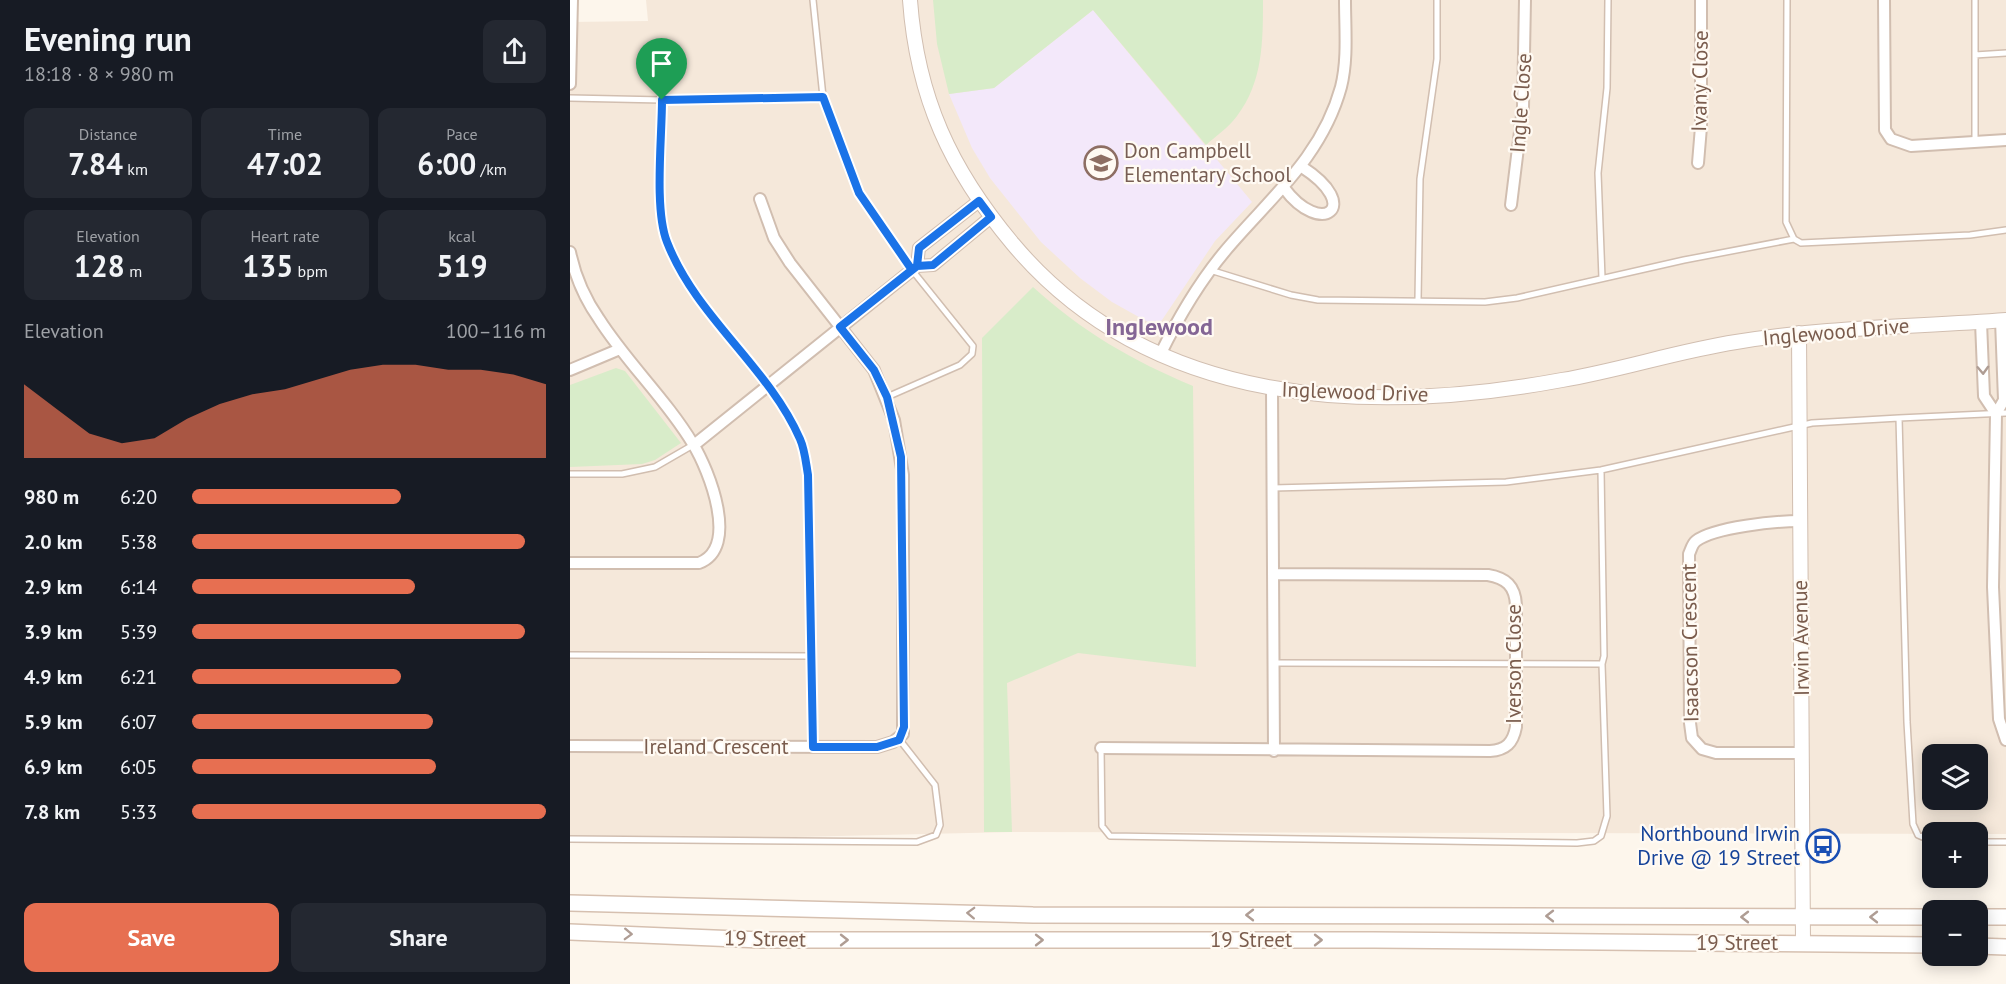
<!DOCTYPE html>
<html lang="en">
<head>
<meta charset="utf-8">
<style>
	body { margin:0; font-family:"PT Sans",sans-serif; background:#242831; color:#f1f3f6; height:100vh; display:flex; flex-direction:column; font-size:22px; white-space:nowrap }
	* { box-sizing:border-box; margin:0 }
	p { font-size:20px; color:#9ea1a6 }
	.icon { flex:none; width:33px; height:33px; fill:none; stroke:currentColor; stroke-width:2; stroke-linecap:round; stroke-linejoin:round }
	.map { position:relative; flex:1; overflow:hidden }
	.details { display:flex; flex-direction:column; background:#171b24; width:570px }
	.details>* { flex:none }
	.controls { position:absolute; left:1352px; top:744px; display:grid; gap:12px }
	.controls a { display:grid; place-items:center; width:66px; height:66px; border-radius:12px; background:#171b24; box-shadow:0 3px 15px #0003; font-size:30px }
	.pin { position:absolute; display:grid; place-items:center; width:51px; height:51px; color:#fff; margin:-62px -26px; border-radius:50% 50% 50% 0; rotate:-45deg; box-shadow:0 0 6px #0007 }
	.pin .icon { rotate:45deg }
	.round { display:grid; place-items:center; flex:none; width:63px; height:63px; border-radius:12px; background:#242831 }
	.headline { display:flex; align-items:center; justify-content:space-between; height:102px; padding:0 24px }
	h1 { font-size:33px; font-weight:800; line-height:45px }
	.figures { display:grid; grid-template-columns:repeat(3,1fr); gap:9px; height:102px; padding:6px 24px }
	.figures div { display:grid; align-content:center; border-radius:12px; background:#242831; text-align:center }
	.figures b { font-size:30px; font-weight:800 }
	.figures small { font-size:16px; font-weight:400 }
	.figures p { font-size:16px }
	.chart { height:168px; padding:12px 24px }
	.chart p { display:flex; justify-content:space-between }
	.chart svg { width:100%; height:108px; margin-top:6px; fill:#e76f51; opacity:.7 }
	.cta { display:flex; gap:12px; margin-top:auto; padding:12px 24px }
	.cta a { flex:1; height:69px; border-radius:12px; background:#e76f51; color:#fff; font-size:24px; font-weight:800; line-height:69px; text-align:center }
	.cta a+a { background:#242831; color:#f1f3f6 }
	ul { padding:0 24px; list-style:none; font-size:20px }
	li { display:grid; grid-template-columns:96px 72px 1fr; align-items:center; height:45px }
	li i { height:15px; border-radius:8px; background:#e76f51 }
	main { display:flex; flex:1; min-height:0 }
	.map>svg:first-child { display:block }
	.residential { fill:#f5e8da; fill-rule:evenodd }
	.education { fill:#f3e8fa }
	.green { fill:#d8ecc9 }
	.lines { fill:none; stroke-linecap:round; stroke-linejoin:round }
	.service-casing { stroke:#d1beb0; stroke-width:8 }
	.minor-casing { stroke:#d1beb0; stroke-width:14 }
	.tertiary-casing { stroke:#d1beb0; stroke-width:16 }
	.secondary-casing { stroke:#d6c0b0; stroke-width:18 }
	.service { stroke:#fff; stroke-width:5 }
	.minor { stroke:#fff; stroke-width:10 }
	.tertiary { stroke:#fff; stroke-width:14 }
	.secondary { stroke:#fff; stroke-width:15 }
	.oneway { stroke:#af9d94 }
	.route-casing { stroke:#fff; stroke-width:12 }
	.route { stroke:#1a73e8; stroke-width:8 }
	.labels { text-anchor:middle; stroke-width:4.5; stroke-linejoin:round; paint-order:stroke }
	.street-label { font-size:21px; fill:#7a5c4d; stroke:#fffaf3 }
	.education-label { font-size:21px; fill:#785e54; stroke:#fffaf3; text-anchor:start }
	.transit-label { font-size:21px; fill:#164399; stroke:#fffaf3; text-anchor:end }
	.quarter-label { font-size:24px; font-weight:bold; fill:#846695; stroke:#fffaf3 }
</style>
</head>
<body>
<main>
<section class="details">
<div class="headline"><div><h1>Evening run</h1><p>18:18 · 8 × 980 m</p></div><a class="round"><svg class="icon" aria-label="share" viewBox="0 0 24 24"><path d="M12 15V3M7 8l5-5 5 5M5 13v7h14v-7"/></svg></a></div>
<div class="figures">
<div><p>Distance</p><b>7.84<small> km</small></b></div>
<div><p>Time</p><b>47:02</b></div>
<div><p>Pace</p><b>6:00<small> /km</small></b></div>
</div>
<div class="figures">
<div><p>Elevation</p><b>128<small> m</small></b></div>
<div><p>Heart rate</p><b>135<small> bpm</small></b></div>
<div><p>kcal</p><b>519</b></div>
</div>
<div class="chart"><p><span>Elevation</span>100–116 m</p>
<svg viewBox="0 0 160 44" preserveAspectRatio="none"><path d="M0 44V14L10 24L20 34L30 38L40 36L50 28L60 22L70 18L80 16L90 12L100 8L110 6L120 6L130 8L140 8L150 10L160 14V44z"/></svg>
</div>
<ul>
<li><b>980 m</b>6:20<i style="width:59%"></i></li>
<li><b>2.0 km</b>5:38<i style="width:94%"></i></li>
<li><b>2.9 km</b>6:14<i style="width:63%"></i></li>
<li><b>3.9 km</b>5:39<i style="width:94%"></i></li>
<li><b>4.9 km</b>6:21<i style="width:59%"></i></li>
<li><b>5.9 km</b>6:07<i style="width:68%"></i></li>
<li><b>6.9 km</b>6:05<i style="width:69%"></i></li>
<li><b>7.8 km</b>5:33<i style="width:100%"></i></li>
</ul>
<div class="cta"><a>Save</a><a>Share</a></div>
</section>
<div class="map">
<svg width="1436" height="984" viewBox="0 0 1436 984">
	<rect width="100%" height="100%" fill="#fdf6ec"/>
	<path class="residential" d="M 76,0 L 1436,0 L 1436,834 L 442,832 L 0,842 L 0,22 L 78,21 ZM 1362,754 L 1407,754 L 1407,800 L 1362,800 Z"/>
	<path class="education" d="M 523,10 L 682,202 L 645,241 L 590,323 L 585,326 L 542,302 L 510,278 L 471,242 L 420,178 L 402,148 L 379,94 L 424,88 Z"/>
	<path class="green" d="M 363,0 L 693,0 C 693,41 693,82 667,116 C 659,127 646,136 636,145 L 523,10 L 424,88 L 379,94 L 367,44 Z
		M 463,287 C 511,331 563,361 623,386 L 626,667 L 508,653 L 437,683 L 442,832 L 414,832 L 412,338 Z
		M 46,368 L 55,371 L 111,443 L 85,460 L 72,464 L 0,467 L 0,385 Z"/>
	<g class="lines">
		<g class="service-casing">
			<path id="service" d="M 243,0 L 253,97 L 289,193 L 342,270 L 403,346 L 402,354 L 390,365 L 317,397
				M 1217,0 L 1216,222 L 1224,239 L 1231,243 L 1400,235 L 1436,230
				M 1405,0 L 1405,142
				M 1405,55 L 1436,53
				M 0,98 L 92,100 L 253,97
				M 92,100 C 92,138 84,209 97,242 C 126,317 199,366 230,439 C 235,450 236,464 238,475 L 243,747
				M 640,270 L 721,295 L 748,300 L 915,302 L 947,298 L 1114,260 L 1224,239
				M 1032,278 L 1028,173 L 1037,88 L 1038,0
				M 848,300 L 850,179 L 867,59 L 867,0
				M 1329,418 L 1436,413
				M 0,474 L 52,474 L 85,467 L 123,445
				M 703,488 L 936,482 L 1031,470 L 1242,423 L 1329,418 L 1337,722 L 1343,824 L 1348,835 L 1362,841
				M 0,655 L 240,656
				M 704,663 L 1032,664
				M 531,748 L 532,826 L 540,836 L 1007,843 L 1024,841 L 1031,836 L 1037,816 L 1032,664 L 1034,656 L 1031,470
				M 0,839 L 347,842 L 366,835 L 370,825 L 365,785 L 329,739
				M 1407,842 L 1436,842"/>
		</g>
		<g class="minor-casing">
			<path id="minor" d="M 1314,0 L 1315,130 L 1321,139 L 1341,146 L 1436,140
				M 0,84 L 2,0
				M 1128,163 L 1131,127 L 1131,0
				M 714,188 C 751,238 794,207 732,167
				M 941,205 L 953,107 L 955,0
				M 0,252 C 5,276 15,299 29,319 C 57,363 96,399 123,444 C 139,470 170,548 129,563 L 0,563
				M 347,266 L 349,248 L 409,201
				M 1431,320 L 1434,400 L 1426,414 L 1423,587 L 1429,719 L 1436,740
				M 1411,322 L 1414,396 L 1426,414
				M 590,355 C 608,318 629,282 656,250 C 700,198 752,157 771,87 C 778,59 775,29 775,0
				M 0,370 L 50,349
				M 702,389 L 704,751
				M 124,445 L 347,266 L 363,265 L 421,217
				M 1230,521 C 1207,521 1144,527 1126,541 C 1122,544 1121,550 1119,554 L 1120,723 L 1122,738 L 1132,749 L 1146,753 L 1232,753
				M 0,746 L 307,747 L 323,742 L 333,734 L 333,475 L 324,420 L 304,370 L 220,263 L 204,238 L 190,199
				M 531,748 L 920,751 C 936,750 943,743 946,727 L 946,605 C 945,586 936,578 918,575 L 703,574"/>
		</g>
		<g class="tertiary-casing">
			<path id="tertiary" d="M 340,0 C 347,98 381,170 443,244 C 580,407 798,416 992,380 C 1051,370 1108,351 1166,342 C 1255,327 1346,327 1436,320
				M 1229,333 L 1233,943"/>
		</g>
		<g class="secondary-casing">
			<path id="secondary" d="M 0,903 L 463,915 L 1362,917
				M 1407,917 L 1436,917
				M 0,932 L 191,940 L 804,940 L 1362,945
				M 1407,946 L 1436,947"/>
		</g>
		<use href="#service" class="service"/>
		<use href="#minor" class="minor"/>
		<use href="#tertiary" class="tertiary"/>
		<use href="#secondary" class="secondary"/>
	</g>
	<defs><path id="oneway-chevron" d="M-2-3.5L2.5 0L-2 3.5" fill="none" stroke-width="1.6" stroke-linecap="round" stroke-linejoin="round" transform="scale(1.5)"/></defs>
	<g class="oneway">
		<use href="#oneway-chevron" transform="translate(1413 370) rotate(88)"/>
		<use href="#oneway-chevron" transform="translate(401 913) rotate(-178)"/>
		<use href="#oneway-chevron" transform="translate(680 915) rotate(-180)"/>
		<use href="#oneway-chevron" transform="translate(980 916) rotate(-180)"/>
		<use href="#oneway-chevron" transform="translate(1175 917) rotate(-180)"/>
		<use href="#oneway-chevron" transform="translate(1304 917) rotate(-180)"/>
		<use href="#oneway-chevron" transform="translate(58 934) rotate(2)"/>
		<use href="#oneway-chevron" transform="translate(274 940)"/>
		<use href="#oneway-chevron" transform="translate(469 940)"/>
		<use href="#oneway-chevron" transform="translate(748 940)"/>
	</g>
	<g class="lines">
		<g class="route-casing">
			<path id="route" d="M 92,100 C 92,138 84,209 97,242 C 126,317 198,366 230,439 C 235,450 236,464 238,475 L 243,747 L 307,747 L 329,740 L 334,727 L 331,457 L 317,397 L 304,370 L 270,327 L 347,266 L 363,265 L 421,217 L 409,201 L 349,248 L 347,266 L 342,270 L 289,193 L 253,97 L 92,100"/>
		</g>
		<use href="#route" class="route"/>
	</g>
	<defs>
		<g id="school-ring" transform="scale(1.725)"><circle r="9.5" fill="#fffaf3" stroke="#8d6e63" stroke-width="1.5"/><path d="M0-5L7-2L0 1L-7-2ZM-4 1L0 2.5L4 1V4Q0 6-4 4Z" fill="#8d6e63"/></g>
		<g id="bus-ring" transform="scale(1.725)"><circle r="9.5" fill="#fffaf3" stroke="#1a4fb4" stroke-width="1.5"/><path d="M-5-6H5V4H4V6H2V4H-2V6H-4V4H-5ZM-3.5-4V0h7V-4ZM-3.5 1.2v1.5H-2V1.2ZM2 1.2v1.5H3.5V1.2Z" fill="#1a4fb4"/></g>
	</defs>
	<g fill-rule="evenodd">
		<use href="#school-ring" x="531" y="163"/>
		<use href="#bus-ring" x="1253" y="846"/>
	</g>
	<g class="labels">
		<g class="street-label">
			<text transform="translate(1130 81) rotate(-89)" y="7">Ivany Close</text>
			<text transform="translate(951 103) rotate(-86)" y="7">Ingle Close</text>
			<text transform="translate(1266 332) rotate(-5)" y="7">Inglewood Drive</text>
			<text transform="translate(785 392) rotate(2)" y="7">Inglewood Drive</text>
			<text transform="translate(1231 638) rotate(-91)" y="7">Irwin Avenue</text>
			<text transform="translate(1120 643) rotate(-91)" y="7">Isaacson Crescent</text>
			<text transform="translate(944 664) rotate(-90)" y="7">Iverson Close</text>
			<text x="146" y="754">Ireland Crescent</text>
			<text transform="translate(195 939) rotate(1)" y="7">19 Street</text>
			<text x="681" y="947">19 Street</text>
			<text x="1167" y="950">19 Street</text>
		</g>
		<g class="education-label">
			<text x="554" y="158">Don Campbell<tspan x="554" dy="24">Elementary School</tspan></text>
		</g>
		<g class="transit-label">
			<text x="1230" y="841">Northbound Irwin<tspan x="1230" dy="24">Drive @ 19 Street</tspan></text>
		</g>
		<g class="quarter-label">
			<text x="589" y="335">Inglewood</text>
		</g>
	</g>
</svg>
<div class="controls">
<a><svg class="icon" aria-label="layers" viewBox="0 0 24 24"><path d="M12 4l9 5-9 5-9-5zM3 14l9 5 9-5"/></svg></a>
<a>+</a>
<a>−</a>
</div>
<div class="pin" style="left:92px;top:100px;background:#1e9e55"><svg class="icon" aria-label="arrive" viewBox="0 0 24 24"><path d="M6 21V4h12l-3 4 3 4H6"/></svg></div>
</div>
</main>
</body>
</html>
